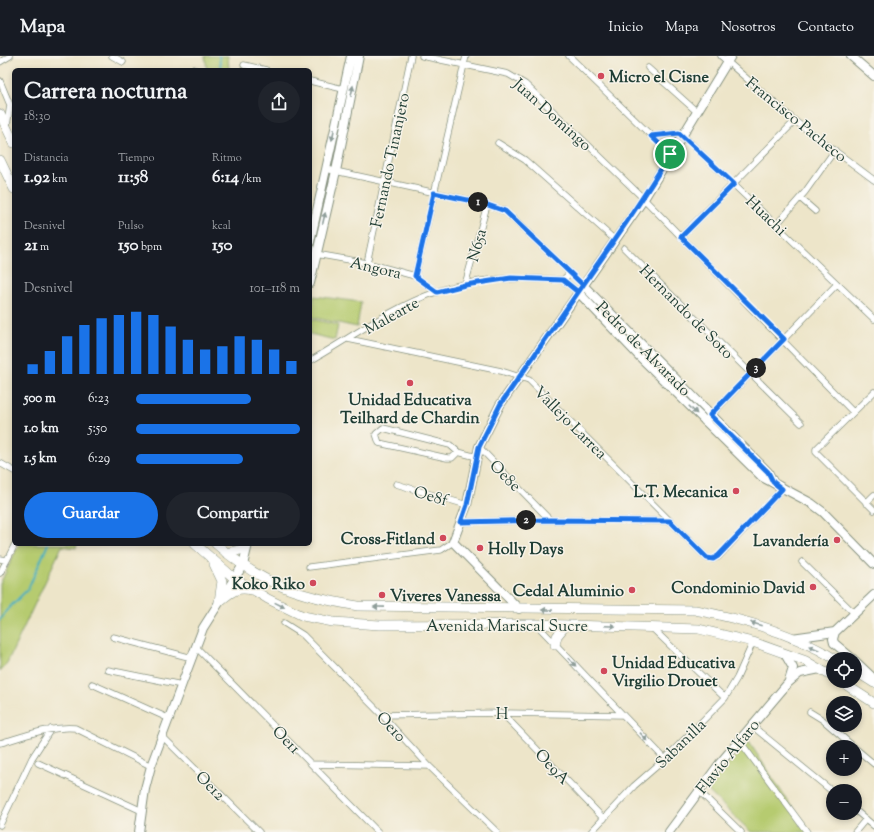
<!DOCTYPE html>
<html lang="es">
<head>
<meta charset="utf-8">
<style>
	body { margin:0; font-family:"Sorts Mill Goudy",serif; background:#20242c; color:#f1f3f6; height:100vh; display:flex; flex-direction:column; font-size:15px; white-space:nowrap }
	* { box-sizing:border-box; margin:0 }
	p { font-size:13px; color:#9ea1a6 }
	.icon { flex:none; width:22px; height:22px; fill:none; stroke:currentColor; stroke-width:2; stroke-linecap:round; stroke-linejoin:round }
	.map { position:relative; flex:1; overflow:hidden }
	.drawer { position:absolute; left:12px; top:12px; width:300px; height:478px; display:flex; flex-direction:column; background:#171b24; border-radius:6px; box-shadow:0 2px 6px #0003 }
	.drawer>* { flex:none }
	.tools { position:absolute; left:826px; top:596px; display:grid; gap:8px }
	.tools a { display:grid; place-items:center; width:36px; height:36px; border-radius:50%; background:#171b24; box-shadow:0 2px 6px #0003; font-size:20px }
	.pin { position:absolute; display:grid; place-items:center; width:34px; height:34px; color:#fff; margin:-17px; border:2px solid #fff; border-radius:50%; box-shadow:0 1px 4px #0007 }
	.km { position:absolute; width:20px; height:20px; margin:-10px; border-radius:50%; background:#222; color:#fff; font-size:11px; line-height:20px; text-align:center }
	.round { display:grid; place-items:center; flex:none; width:42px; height:42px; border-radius:21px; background:#20242c }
	.summary { display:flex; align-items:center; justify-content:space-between; height:68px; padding:0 12px }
	h1 { font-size:22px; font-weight:800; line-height:30px }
	.figures { display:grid; grid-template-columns:repeat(3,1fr); gap:6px; height:68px; padding:4px 12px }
	.figures div { display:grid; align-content:center }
	.figures b { font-size:17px; font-weight:800 }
	.figures small { font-size:11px; font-weight:400 }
	.figures p { font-size:11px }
	.chart { height:112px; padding:8px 12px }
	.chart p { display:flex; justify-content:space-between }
	.chart svg { width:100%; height:72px; margin-top:4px; stroke:#1a73e8; stroke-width:6 }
	.button { display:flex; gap:8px; margin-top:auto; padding:8px 12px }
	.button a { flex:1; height:46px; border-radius:24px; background:#1a73e8; color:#fff; font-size:16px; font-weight:800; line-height:46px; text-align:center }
	.button a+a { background:#20242c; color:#f1f3f6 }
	ul { padding:0 12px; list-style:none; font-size:13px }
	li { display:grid; grid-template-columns:64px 48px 1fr; align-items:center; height:30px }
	li i { height:10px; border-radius:5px; background:#1a73e8 }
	header { display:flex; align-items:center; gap:24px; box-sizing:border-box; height:56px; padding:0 20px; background:#171b24; border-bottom:1px solid #363941 }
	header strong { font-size:19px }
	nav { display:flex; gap:22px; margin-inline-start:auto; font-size:14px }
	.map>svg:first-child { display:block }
	.green { fill:#b6cb6f; stroke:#6a8452 }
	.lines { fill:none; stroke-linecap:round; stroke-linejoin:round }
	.stream { stroke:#42afc0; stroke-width:2 }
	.street-casing { stroke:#86917e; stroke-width:7 }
	.secondary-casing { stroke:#86917e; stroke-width:10 }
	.primary-casing { stroke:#86917e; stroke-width:10 }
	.street { stroke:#fff; stroke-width:5.5 }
	.secondary { stroke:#fff; stroke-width:8 }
	.primary { stroke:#fff; stroke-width:9 }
	.oneway { fill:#8f9e9a }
	.route-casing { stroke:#fff; stroke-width:8 }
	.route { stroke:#1a73e8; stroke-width:5 }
	.poi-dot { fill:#d1495b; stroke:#f7f3e8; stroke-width:1.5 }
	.labels { text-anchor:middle; stroke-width:3; stroke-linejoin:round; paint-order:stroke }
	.poi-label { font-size:16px; font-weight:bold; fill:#1f3d34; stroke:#f7f3e8; text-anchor:end }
	.street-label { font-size:16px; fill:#1f3d34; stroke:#f7f3e8 }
</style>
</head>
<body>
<header>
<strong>Mapa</strong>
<nav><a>Inicio</a><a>Mapa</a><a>Nosotros</a><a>Contacto</a></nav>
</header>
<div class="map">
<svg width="874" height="776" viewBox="0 0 874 776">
	<rect width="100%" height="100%" fill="#f7f3e8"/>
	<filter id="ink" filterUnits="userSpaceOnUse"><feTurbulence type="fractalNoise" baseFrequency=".025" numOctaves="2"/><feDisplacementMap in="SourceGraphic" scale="8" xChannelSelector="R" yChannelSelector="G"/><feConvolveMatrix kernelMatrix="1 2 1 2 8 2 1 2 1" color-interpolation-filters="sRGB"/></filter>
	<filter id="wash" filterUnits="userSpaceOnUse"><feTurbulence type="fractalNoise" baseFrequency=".012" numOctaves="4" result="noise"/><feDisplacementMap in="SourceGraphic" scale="16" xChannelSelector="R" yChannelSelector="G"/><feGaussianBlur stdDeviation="0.9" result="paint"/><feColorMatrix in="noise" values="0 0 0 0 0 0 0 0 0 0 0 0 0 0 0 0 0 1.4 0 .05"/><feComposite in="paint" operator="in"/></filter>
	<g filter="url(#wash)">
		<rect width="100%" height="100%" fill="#ede5c9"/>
		<path class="green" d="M 205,0 L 228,0 L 229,14 L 207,14 Z
			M 314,240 L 361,246 L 357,271 L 311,261 Z
			M 311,263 L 338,269 L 335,284 L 310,278 Z
			M 19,488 L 77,488 L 76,492 L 62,490 L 7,607 L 0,615 L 0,528 Z
			M 749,686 L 808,776 L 751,776 L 706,733 Z"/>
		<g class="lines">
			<path class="stream" d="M 219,0 L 221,14
				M 0,564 L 6,555 L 28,533 L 48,488"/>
		</g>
	</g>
	<g filter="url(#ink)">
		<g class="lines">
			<g class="street-casing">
				<path id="street" d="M 112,0 L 123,6
					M 422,0 L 508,18 L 525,28 L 644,143 L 853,356
					M 569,0 L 670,98
					M 721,0 L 795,65 L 874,124
					M 0,6 L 10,0
					M 244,9 L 266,14
					M 648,12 L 696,55
					M 191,14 L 194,13
					M 0,25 L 10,49 L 7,70
					M 310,25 L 343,33
					M 651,80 L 679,77 L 682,79 L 874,263
					M 498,87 L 525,104 L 615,184
					M 326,113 L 482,147 L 505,155 L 583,229
					M 800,142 L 815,155
					M 777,168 L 805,136 L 835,94
					M 681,181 L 795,65
					M 624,192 L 801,367
					M 310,197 L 367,207 L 415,220 L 437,236
					M 367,207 L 411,0
					M 415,220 L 466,0
					M 563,224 L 578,236
					M 465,229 L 487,149
					M 348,283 L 501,315 L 529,324 L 707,502 L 713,503 L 718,501 L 782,433
					M 310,305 C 350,282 393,251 436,236 C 476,221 520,221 563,224 L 570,217
					M 874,336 L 816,393 L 816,396 L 874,454
					M 704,366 L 837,228
					M 479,391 L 550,464
					M 458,396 L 452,402 L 447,402 L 379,387 L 376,378 L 383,372 L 450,389 L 458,396 L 477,401
					M 0,407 L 14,415
					M 396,428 L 467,449
					M 866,447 L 874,439
					M 461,466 L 550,464 L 670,465
					M 0,503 L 7,504 L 15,488
					M 802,506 L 855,558
					M 309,511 L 441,494 L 453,486
					M 0,517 L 7,504
					M 284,567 L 303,579 L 382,659 L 429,710 L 497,776
					M 536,568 L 665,703
					M 651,571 L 725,642
					M 113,581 L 192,602
					M 196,591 L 378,776
					M 108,614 L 182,629
					M 92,628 L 170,663
					M 810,656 L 823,664 L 854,691
					M 502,657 L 604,763
					M 382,659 L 502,657 L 623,659
					M 751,669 L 833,736
					M 163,681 L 259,776
					M 739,684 L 807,776
					M 0,687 C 25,680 50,670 75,672 L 151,710
					M 855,692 L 874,708
					M 38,707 L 142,755
					M 312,708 L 429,710
					M 698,734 L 741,776
					M 855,754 L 874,770
					M 0,769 L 32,702 L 51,673
					M 591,776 L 634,730 L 665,703 L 725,642 L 737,622 L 753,586
					M 855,776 L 866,763"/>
			</g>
			<g class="secondary-casing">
				<path id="secondary" d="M 851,0 L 874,20
					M 310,186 L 351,0
					M 310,227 L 336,115 L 359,0
					M 583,229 L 768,416 L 773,426
					M 578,236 L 640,301 L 762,421 L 811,447 L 823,456 L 874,508
					M 519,553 L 453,486 L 467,449 L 479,391 L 500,349 L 644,143 L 731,0
					M 792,582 L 835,576
					M 785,598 L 793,612 L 789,625
					M 853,603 L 834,587 L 833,583 L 835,576 L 874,539
					M 855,605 L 874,623
					M 139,776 L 145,733 L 151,710 L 203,572 L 243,509 L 248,488
					M 669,776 L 720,707 L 788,627 L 800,617 L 820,613"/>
			</g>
			<g class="primary-casing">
				<path id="primary" d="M 0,58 L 14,87
					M 0,104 L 14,133
					M 195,488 L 234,522 L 268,543 L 303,560 L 333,566 L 380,569 L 536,568 L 699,573 L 753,586 L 806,605 L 833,621
					M 216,488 C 263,529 298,540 358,550 L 695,554 C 743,563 793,577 835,603
					M 226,497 L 240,494 L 246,488
					M 214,508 L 222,525 L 219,546
					M 219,546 C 230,537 237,530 251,534
					M 555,589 L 557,580 L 566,569
					M 855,615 L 874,627
					M 840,625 L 874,647"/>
			</g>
			<use href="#street" class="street"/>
			<use href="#secondary" class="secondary"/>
			<use href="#primary" class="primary"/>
		</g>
		<defs><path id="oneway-solid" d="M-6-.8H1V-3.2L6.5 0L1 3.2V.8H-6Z"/></defs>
		<g class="oneway">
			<use href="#oneway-solid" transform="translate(352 35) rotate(-79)"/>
			<use href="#oneway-solid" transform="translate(333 79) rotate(102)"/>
			<use href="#oneway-solid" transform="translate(324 162) rotate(-77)"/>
			<use href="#oneway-solid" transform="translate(693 354) rotate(45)"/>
			<use href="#oneway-solid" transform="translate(280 549) rotate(26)"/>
			<use href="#oneway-solid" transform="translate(379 551) rotate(-179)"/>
			<use href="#oneway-solid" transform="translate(547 554) rotate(-179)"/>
			<use href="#oneway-solid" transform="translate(756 568) rotate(-163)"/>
			<use href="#oneway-solid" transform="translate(610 570) rotate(2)"/>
			<use href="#oneway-solid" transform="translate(814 592) rotate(-157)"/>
			<use href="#oneway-solid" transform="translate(572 606) rotate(46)"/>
			<use href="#oneway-solid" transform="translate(644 681) rotate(47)"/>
		</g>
	</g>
	<g class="lines" filter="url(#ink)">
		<g class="route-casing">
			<path id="route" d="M 670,98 C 643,144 613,186 583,229 L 578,236 L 563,224 L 511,222 L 465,229 L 437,236 L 415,220 L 434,137 L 482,147 L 505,155 L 583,229 L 500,349 L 479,391 L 467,449 L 461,466 L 550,464 L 670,465 L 707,502 L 713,503 L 718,500 L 782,433 L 773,426 L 768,416 L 710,359 L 784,283 L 681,181 L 734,128 L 679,77 L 651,80 L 670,98"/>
		</g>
		<use href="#route" class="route"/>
	</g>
	<g class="poi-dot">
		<circle cx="601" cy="20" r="4"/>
		<circle cx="410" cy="327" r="4"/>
		<circle cx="736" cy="435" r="4"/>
		<circle cx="443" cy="482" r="4"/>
		<circle cx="837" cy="484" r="4"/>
		<circle cx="480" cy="492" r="4"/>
		<circle cx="313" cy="527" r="4"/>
		<circle cx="813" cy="531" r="4"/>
		<circle cx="632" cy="534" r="4"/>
		<circle cx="382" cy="539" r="4"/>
		<circle cx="604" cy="615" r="4"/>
	</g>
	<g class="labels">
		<g class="poi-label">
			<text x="609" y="26" text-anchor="start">Micro el Cisne</text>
			<text x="410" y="349" text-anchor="middle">Unidad Educativa<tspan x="410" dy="18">Teilhard de Chardin</tspan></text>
			<text x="728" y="441">L.T. Mecanica</text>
			<text x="435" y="488">Cross-Fitland</text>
			<text x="829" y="490">Lavandería</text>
			<text x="488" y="498" text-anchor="start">Holly Days</text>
			<text x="305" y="533">Koko Riko</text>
			<text x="805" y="537">Condominio David</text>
			<text x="624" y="540">Cedal Aluminio</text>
			<text x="390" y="545" text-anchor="start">Viveres Vanessa</text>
			<text x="612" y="612" text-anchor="start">Unidad Educativa<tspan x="612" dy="18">Virgilio Drouet</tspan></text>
		</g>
		<g class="street-label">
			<text transform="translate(553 58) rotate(42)" y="6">Juan Domingo</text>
			<text transform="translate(797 63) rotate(39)" y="6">Francisco Pacheco</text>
			<text transform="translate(389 104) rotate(-78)" y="6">Fernando Tinanjero</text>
			<text transform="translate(767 159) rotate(44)" y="6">Huachi</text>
			<text transform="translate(476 189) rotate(-74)" y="6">N65a</text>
			<text transform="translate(376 211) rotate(13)" y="6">Angora</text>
			<text transform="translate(687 255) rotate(45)" y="6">Hernando de Soto</text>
			<text transform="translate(391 259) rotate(-29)" y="6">Malearte</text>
			<text transform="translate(644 292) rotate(45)" y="6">Pedro de Alvarado</text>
			<text transform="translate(571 366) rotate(45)" y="6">Vallejo Larrea</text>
			<text transform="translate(506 419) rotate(45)" y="6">Oe8e</text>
			<text transform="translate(431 439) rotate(16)" y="6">Oe8f</text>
			<text x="507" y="575">Avenida Mariscal Sucre</text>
			<text x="502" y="663">H</text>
			<text transform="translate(392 670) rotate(47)" y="6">Oe10</text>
			<text transform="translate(287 683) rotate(45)" y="6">Oe11</text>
			<text transform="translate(680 687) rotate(-44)" y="6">Sabanilla</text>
			<text transform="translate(727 700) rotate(-51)" y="6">Flavio Alfaro</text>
			<text transform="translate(553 710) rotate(46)" y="6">Oe9A</text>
			<text transform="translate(211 729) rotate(45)" y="6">Oe12</text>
		</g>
	</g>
</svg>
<div class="tools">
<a><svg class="icon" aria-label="locate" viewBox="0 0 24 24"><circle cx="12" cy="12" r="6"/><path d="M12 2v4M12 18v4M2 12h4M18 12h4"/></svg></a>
<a><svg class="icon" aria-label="layers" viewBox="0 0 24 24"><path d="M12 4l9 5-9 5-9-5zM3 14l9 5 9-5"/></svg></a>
<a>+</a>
<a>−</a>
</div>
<div class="pin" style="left:670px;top:98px;background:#1e9e55"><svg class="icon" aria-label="arrive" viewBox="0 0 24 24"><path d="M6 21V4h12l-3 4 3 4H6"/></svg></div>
<b class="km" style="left:478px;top:146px">1</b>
<b class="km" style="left:526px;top:464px">2</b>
<b class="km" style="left:756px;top:312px">3</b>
<section class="drawer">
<div class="summary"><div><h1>Carrera nocturna</h1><p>18:30</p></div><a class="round"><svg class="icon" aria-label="share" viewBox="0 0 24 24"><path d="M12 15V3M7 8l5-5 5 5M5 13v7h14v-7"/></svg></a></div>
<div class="figures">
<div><p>Distancia</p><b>1.92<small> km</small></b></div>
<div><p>Tiempo</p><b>11:58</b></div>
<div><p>Ritmo</p><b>6:14<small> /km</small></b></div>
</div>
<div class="figures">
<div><p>Desnivel</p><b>21<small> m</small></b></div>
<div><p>Pulso</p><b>150<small> bpm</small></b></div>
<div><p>kcal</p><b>150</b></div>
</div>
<div class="chart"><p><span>Desnivel</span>101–118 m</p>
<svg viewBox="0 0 160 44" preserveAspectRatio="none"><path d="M5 44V38M15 44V30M25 44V21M35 44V14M45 44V10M55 44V8M65 44V6M75 44V8M85 44V15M95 44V23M105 44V29M115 44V27M125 44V21M135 44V23M145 44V29M155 44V36"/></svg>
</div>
<ul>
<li><b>500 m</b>6:23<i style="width:70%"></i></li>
<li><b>1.0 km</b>5:50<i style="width:100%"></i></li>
<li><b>1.5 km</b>6:29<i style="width:65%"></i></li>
</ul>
<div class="button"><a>Guardar</a><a>Compartir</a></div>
</section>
</div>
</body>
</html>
